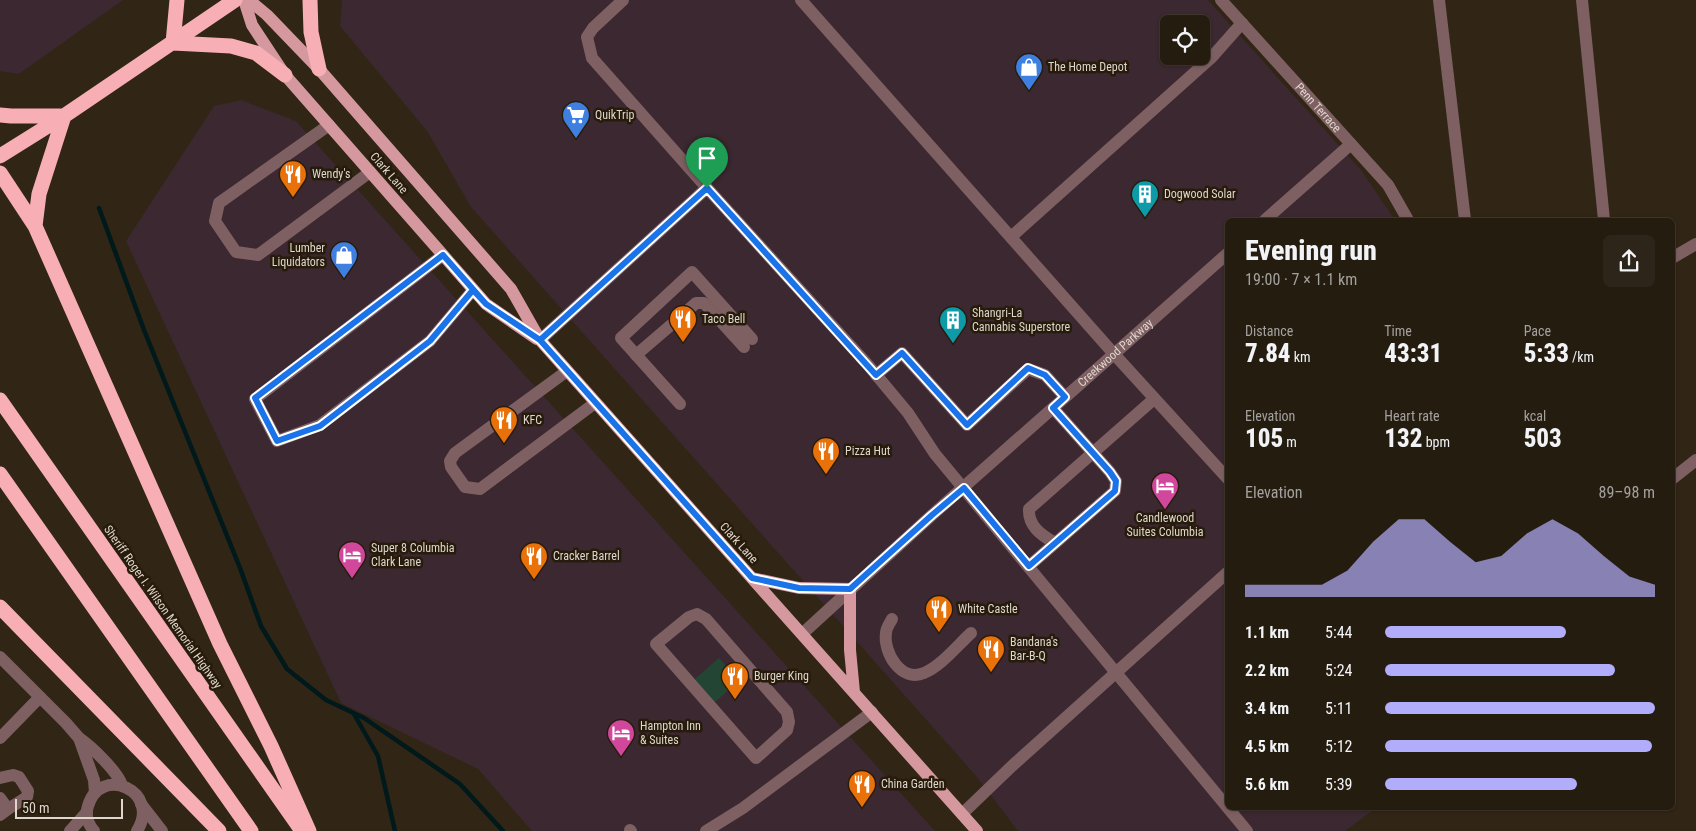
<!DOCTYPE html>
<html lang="en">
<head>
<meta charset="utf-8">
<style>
	body { margin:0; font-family:"Roboto Condensed",sans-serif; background:#2d2519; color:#f1f3f6; height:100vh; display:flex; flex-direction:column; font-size:19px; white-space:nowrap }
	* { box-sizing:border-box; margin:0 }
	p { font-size:16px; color:#a3a19f }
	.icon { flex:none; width:28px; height:28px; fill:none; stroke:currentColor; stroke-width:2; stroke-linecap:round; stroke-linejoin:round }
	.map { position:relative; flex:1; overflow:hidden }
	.panel { position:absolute; left:1225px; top:218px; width:450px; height:592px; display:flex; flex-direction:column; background:#251c10; border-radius:8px; box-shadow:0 1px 4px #0004,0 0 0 1px #423a30 }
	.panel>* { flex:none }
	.tools { position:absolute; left:1160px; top:15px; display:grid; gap:10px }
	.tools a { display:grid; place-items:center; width:50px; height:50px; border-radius:8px; background:#251c10; box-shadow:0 1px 4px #0004,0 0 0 1px #423a30; font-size:25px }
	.scale { position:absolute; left:15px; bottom:12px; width:108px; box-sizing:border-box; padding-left:5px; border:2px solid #dfd7cd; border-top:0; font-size:14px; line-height:18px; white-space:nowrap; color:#dfd7cd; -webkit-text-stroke:4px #271b0b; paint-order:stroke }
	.pin { position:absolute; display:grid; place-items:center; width:42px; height:42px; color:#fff; margin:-51px -21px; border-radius:50% 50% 50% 0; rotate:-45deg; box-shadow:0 0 5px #0007 }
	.pin .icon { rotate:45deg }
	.round { display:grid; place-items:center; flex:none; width:52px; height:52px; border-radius:8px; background:#2d2519 }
	.head { display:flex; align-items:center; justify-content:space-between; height:85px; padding:0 20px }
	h1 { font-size:28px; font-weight:800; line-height:38px }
	.figures { display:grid; grid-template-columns:repeat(3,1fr); gap:8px; height:85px; padding:5px 20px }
	.figures div { display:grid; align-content:center }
	.figures b { font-size:25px; font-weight:800 }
	.figures small { font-size:14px; font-weight:400 }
	.figures p { font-size:14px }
	.chart { height:140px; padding:10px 20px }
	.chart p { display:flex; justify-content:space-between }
	.chart svg { width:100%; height:90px; margin-top:5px; fill:#b1adfa; opacity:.7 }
	ul { padding:0 20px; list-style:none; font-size:16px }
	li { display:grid; grid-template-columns:80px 60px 1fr; align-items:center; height:38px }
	li i { height:12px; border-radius:6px; background:#b1adfa }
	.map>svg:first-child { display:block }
	.commercial { fill:#3b2830; fill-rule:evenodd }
	.green { fill:#234634 }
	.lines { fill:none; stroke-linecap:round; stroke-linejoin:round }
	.stream { stroke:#00191b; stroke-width:4.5 }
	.minor { stroke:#7e6063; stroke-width:12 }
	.major { stroke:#d4989e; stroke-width:12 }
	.highway { stroke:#f7aeb5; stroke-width:15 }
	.route-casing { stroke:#fff; stroke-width:10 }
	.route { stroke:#1a73e8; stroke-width:6 }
	.labels { text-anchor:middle; stroke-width:5; stroke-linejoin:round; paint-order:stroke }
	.poi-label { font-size:12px; fill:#dfd7cd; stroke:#271b0b; text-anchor:start }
	.street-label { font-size:12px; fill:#dfd7cd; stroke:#271b0b }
</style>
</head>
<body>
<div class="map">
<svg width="1696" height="831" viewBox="0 0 1696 831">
	<rect width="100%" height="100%" fill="#312515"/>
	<path class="commercial" d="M 0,0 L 123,0 L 19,74 L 0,71 Z
		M 342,0 L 1208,0 L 1361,170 L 1395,220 L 1228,220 L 1228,808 L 1376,808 L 1345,831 L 1018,831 L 977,777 L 471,207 L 427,131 L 340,26 ZM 1169,24 L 1201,24 L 1201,56 L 1169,56 Z
		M 241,100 L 296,121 L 935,831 L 532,831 L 478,769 L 341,703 L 126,241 L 214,106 Z"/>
	<path class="green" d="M 719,658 L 739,681 L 715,702 L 695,679 Z"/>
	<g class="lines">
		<path class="stream" d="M 99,208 L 144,330 L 240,568 L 261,626 L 287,669 L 326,700 L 364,718 L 460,784 L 503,831
			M 354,714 L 378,756 L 395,831"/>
		<g class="minor">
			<path d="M 623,0 L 593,28 L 587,37 L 592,58 L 707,188 L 868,365 L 908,413 L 935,454 L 1247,831"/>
			<path d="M 801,0 L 1114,354 L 1228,479"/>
			<path id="s1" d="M 1221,0 L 1388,185 L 1408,220"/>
			<path d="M 1439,0 L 1465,220"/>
			<path d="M 1582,0 L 1604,220"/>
			<path d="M 329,125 L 219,203 L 215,221 L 236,252 L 258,255 L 370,172"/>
			<path d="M 1265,220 L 1351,144"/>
			<path d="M 1011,237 L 1212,57 L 1242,23"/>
			<path d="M 443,255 L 255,399 L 277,441 L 320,425 L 430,341 L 473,290"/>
			<path d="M 1672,258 L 1696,244"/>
			<path d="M 678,319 L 696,303 L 704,303 L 744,347"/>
			<path d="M 540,340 L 707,188"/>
			<path d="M 636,355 L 671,325"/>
			<path d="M 567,371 L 455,453 L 450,461 L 451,467 L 465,487 L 480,489 L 595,403"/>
			<path d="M 876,375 L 902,353 L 967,425 L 1028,369 L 1045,375 L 1065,397"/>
			<path d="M 680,404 L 621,338 L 692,272 L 752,339"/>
			<path d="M 1672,479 L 1696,460"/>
			<path d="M 1055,543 C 1041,535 1028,526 1029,509 L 1154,399"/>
			<path d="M 1029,566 L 1115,491 L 1116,481 L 1110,472 L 1053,408"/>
			<path d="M 697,614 L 706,619 L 787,712 L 789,722 L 787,730 L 756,758 L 656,644 L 689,617 Z"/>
			<path d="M 892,619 C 890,623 886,628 886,633 C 883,652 901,683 924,673 C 940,667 958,645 971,633"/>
			<path id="s2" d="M 802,634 L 932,515 L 1228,253"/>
			<path d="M 0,657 L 66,723 L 79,738 L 94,780 L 95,793"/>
			<path d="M 0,738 L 40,697"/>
			<path d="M 79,738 C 92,747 117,771 122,785"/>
			<path d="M 0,778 L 13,775 L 19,777 L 28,791 L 27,797 L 8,809"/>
			<path d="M 0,798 L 8,809 L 0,815"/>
			<path d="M 141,804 L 162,831"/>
			<path d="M 962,814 L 1012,766 L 1228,572"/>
			<path d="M 630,830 L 631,831"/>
			<path d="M 70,831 L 87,812"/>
			<path d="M 94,831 C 88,824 85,815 88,806 C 100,764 162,791 137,831"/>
			<path d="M 706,831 L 743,808 L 872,712"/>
		</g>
		<path class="major" d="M 244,0 L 252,25 L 285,75 L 486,304 L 537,339
			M 249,0 L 267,15 L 319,69 L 511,289 L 540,340 L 977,831
			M 752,578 L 799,588 L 850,589 L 850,650 L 854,692"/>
		<path class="highway" d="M 310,0 L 311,32 L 319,69
			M 173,43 L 231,46 L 256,53 L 285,75
			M 173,43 L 177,0
			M 0,115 L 11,116 L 62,116
			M 0,156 L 64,116 L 235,0
			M 0,173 L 35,226 L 220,644 L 271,746 L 309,831
			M 35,226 L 39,194 L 64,116
			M 0,400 L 300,828
			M 0,474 L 251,831
			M 0,607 L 219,831"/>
	</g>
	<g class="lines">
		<g class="route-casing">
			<path id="route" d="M 707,188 L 540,340 L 486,304 L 473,290 L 430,341 L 320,426 L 277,441 L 255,398 L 443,255 L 486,304 L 540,340 L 752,578 L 799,588 L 850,589 L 932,515 L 964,488 L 1029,566 L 1115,491 L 1116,481 L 1110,472 L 1053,408 L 1065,397 L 1045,375 L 1028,368 L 967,425 L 902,353 L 876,375 L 707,188"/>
		</g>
		<use href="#route" class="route"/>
	</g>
	<defs>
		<g id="shop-pin" transform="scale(1.4375)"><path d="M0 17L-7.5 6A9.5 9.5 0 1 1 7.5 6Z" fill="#3f7fe0" stroke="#271b0b"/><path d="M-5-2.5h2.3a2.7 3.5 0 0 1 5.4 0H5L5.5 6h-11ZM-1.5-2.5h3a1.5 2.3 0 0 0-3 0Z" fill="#fff"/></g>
		<g id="supermarket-pin" transform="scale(1.4375)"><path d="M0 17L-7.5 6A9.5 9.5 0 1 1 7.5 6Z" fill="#3f7fe0" stroke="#271b0b"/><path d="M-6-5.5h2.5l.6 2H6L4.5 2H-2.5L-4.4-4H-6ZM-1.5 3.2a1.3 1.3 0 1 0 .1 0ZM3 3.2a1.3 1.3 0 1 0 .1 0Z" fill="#fff"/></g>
		<g id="restaurant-pin" transform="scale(1.4375)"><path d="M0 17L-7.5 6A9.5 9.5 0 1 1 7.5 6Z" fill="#e8710a" stroke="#271b0b"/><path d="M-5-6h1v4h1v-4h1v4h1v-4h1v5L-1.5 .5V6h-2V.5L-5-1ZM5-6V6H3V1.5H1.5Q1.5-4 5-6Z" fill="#fff"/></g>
		<g id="building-pin" transform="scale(1.4375)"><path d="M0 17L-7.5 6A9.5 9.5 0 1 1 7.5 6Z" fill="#0f9aa8" stroke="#271b0b"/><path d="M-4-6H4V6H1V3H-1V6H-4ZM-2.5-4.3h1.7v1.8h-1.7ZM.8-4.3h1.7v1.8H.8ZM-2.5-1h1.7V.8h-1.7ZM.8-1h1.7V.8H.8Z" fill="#fff"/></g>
		<g id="hotel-pin" transform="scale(1.4375)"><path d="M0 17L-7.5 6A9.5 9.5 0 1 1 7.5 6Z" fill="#d1479c" stroke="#271b0b"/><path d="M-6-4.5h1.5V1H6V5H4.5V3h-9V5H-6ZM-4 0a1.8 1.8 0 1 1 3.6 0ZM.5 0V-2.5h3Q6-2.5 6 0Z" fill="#fff"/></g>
	</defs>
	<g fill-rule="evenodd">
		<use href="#shop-pin" x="1029" y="67"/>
		<use href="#supermarket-pin" x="576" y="115"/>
		<use href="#restaurant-pin" x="293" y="174"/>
		<use href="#building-pin" x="1145" y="194"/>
		<use href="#shop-pin" x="344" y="255"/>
		<use href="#restaurant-pin" x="683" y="319"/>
		<use href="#building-pin" x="953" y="320"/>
		<use href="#restaurant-pin" x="504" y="420"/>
		<use href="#restaurant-pin" x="826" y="451"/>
		<use href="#hotel-pin" x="1165" y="486"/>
		<use href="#hotel-pin" x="352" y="555"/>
		<use href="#restaurant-pin" x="534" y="556"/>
		<use href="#restaurant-pin" x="939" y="609"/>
		<use href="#restaurant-pin" x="991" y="649"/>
		<use href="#restaurant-pin" x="735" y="676"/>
		<use href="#hotel-pin" x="621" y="733"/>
		<use href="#restaurant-pin" x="862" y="784"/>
	</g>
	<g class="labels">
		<g class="poi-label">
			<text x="1048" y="71">The Home Depot</text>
			<text x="595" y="119">QuikTrip</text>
			<text x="312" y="178">Wendy's</text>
			<text x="1164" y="198">Dogwood Solar</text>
			<text x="325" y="252" text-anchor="end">Lumber<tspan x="325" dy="14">Liquidators</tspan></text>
			<text x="972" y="317">Shangri-La<tspan x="972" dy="14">Cannabis Superstore</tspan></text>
			<text x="702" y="323">Taco Bell</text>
			<text x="523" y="424">KFC</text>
			<text x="845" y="455">Pizza Hut</text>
			<text x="1165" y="522" text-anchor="middle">Candlewood<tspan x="1165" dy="14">Suites Columbia</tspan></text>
			<text x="371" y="552">Super 8 Columbia<tspan x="371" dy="14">Clark Lane</tspan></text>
			<text x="553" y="560">Cracker Barrel</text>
			<text x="958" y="613">White Castle</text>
			<text x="1010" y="646">Bandana's<tspan x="1010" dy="14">Bar-B-Q</tspan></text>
			<text x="754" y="680">Burger King</text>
			<text x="640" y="730">Hampton Inn<tspan x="640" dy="14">&amp; Suites</tspan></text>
			<text x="881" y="788">China Garden</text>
		</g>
		<g class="street-label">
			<text dy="4" stroke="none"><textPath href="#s1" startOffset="145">Penn Terrace</textPath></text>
			<text transform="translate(389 173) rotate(49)" y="4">Clark Lane</text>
			<text dy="4" stroke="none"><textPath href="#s2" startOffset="421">Creekwood Parkway</textPath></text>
			<text transform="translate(739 543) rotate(48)" y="4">Clark Lane</text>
			<text transform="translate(163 607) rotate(55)" y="4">Sheriff Roger I. Wilson Memorial Highway</text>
		</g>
	</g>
</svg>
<div class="tools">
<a><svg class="icon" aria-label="locate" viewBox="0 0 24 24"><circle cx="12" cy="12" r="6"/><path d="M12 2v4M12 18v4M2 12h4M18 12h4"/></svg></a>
</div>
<div class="scale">50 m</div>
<div class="pin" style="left:707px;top:188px;background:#1e9e55"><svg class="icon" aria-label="arrive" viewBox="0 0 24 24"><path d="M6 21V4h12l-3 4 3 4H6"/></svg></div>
<section class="panel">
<div class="head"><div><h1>Evening run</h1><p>19:00 · 7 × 1.1 km</p></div><a class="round"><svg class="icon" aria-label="share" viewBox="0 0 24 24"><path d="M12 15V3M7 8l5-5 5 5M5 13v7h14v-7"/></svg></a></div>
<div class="figures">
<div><p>Distance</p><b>7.84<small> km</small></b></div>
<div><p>Time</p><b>43:31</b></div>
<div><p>Pace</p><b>5:33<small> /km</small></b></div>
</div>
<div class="figures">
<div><p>Elevation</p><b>105<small> m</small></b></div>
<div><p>Heart rate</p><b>132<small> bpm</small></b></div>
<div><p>kcal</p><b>503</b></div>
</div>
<div class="chart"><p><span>Elevation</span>89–98 m</p>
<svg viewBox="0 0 160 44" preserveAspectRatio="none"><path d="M0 44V38L10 38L20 38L30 38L40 31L50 17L60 6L70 6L80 17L90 27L100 24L110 13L120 6L130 13L140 24L150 34L160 38V44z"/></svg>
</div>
<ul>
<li><b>1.1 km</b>5:44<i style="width:67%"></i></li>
<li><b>2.2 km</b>5:24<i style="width:85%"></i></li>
<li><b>3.4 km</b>5:11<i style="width:100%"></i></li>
<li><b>4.5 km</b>5:12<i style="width:99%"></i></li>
<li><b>5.6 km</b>5:39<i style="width:71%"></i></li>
</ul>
</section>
</div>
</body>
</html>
